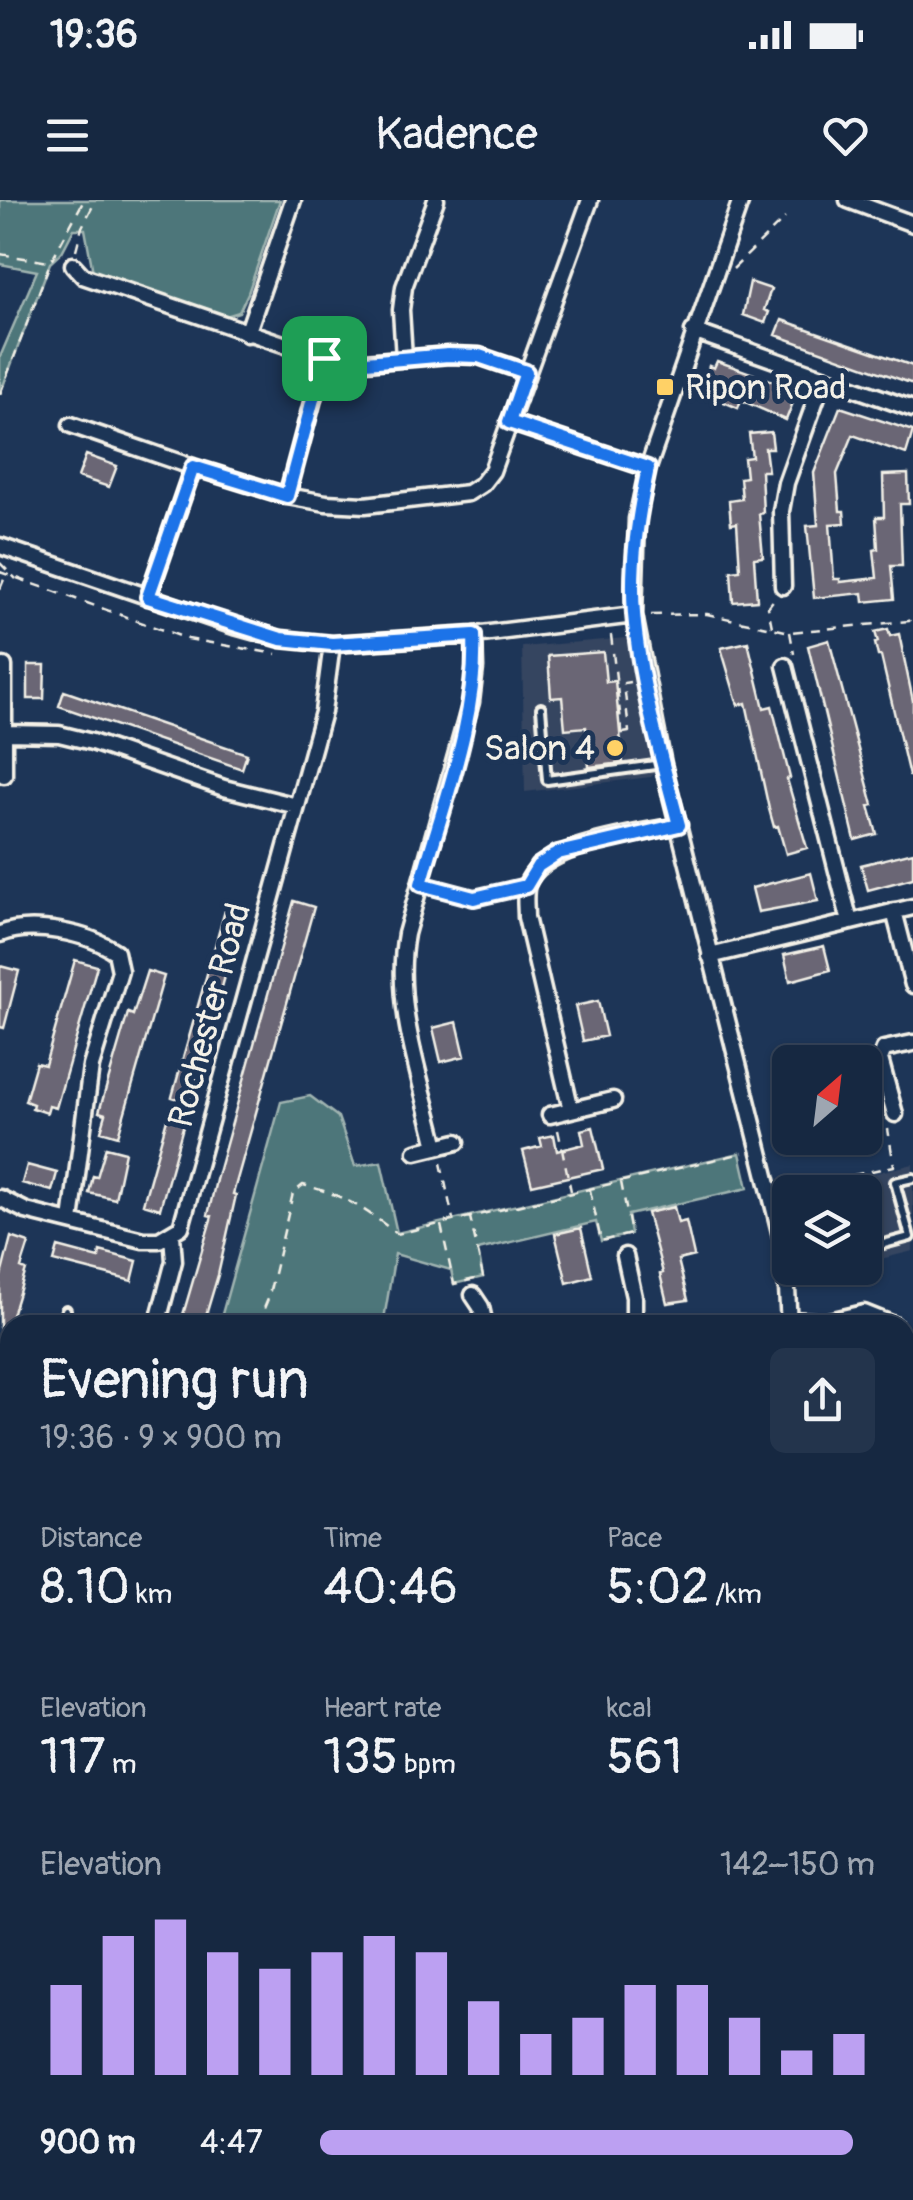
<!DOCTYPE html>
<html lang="en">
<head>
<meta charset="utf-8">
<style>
	body { margin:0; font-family:Pangolin,sans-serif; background:#23344c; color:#f1f3f6; height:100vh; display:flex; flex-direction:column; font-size:38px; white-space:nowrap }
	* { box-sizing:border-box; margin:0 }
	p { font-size:32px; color:#9ea6b1 }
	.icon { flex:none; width:55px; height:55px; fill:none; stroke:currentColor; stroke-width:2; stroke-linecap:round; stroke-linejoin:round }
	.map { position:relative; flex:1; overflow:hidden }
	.side { position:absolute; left:0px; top:1115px; width:915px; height:885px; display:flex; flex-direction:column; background:#162841; border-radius:30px 30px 0 0; box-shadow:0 2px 8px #0004,0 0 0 2px #35445a }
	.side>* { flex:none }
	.needle { width:65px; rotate:28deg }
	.tools { position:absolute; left:772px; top:845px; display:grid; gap:20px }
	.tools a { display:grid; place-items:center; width:110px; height:110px; border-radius:15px; background:#162841; box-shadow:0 2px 8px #0004,0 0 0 2px #35445a; font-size:50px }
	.pin { position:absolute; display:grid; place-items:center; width:85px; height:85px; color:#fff; margin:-42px; border-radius:20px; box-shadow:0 5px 15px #0006 }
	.round { display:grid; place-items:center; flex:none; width:105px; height:105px; border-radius:15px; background:#23344c }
	.overview { display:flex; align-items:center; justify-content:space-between; height:170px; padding:0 40px }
	h1 { font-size:55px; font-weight:600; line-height:75px }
	.metrics { display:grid; grid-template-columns:repeat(3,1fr); gap:15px; height:170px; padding:10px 40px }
	.metrics div { display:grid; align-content:center }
	.metrics b { font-size:50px; font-weight:600 }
	.metrics small { font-size:28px; font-weight:400 }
	.metrics p { font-size:28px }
	.chart { height:280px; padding:20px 40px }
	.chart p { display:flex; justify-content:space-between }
	.chart svg { width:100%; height:180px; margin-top:10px; stroke:#bca0f2; stroke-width:6 }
	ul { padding:0 40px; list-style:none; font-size:32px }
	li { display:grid; grid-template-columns:160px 120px 1fr; align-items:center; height:75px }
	li i { height:25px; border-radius:12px; background:#bca0f2 }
	.status { display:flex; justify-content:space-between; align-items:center; height:70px; padding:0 50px; background:#162841; direction:ltr }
	.status svg { height:28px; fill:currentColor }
	header { display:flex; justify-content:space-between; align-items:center; height:130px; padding:0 40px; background:#162841; font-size:45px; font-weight:600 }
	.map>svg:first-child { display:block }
	.built { fill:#344460 }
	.green { fill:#4d767a; stroke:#a0b4b1; stroke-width:2.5 }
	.building { fill:#6a6674; stroke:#f4f1e8; stroke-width:2.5 }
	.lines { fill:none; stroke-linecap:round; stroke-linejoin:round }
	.service-casing { stroke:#f4f1e8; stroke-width:14 }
	.minor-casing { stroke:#f4f1e8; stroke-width:21 }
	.path { stroke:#f4f1e8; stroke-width:2.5; stroke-dasharray:10 8; stroke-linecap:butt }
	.service { stroke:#1d3557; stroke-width:6 }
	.minor { stroke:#1d3557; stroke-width:14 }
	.rail { stroke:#f4f1e8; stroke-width:5; stroke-dasharray:15 8; stroke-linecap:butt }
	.route-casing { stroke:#fff; stroke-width:20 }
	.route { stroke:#1a73e8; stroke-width:12 }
	.poi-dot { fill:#ffd166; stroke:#1d3557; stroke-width:4 }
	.labels { text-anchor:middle; stroke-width:10; stroke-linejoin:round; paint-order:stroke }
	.poi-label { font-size:35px; fill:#f4f1e8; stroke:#1d3557; text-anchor:start }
	.street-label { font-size:35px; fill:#f4f1e8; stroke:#1d3557 }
</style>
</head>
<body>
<div class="status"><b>19:36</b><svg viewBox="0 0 49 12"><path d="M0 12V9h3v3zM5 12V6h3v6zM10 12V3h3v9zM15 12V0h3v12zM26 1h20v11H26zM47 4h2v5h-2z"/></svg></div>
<header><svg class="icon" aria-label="menu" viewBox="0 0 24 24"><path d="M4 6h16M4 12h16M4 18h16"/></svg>Kadence<svg class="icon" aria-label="heart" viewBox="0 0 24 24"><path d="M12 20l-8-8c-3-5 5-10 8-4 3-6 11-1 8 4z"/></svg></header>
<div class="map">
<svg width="913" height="2000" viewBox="0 0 913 2000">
	<rect width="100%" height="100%" fill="#1d3557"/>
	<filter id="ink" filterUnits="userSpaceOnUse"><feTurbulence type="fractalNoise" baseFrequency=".01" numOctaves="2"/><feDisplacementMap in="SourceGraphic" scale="20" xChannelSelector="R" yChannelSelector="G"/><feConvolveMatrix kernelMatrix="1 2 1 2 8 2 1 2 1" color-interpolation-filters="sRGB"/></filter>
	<g filter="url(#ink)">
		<path class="built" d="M 638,437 L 663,564 L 651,577 L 525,592 L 522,447 Z
			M 913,964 L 913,1051 L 865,1063 L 865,992 L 796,992 Z
			M 505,1990 L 670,1990 L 658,2000 L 491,2000 Z"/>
		<path class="green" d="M 0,0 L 280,0 L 248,93 L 239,112 L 226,116 L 93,72 L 85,29 L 74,29 L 62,52 L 50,63 L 0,194 L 0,157 L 37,71 L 0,64 Z
			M 310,896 L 338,917 L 355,966 L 381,962 L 397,1033 L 740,953 L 748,988 L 628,1015 L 631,1034 L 601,1041 L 596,1022 L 478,1050 L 483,1077 L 454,1084 L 451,1070 L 395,1054 L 383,1125 L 219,1125 L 281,902 Z
			M 867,975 L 878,1040 L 865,1043 L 865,992 L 796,992 Z
			M 913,1734 L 913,2000 L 658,2000 L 670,1990 L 905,1990 L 905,1744 Z
			M 344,1990 L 505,1990 L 491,2000 L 341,2000 Z"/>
		<path class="building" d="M 750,82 L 771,89 L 764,110 L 769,112 L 765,123 L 743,115 Z
			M 782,120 L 913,166 L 913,184 L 776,135 Z
			M 717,161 L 798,190 L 786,220 L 741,200 L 738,208 L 724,202 L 727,196 L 709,190 L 711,184 L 704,181 L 709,166 L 714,168 Z
			M 840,207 L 913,231 L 906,254 L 853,235 L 837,274 L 840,311 L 844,311 L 845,323 L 830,324 L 834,379 L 840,379 L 840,382 L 877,378 L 874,350 L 878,349 L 876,317 L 884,317 L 883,275 L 908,274 L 909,304 L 900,304 L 902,366 L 891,366 L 894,399 L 864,402 L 863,393 L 814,398 L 807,326 L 818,325 L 814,273 Z
			M 771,232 L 773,248 L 765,248 L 768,271 L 761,271 L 763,313 L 759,314 L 763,357 L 754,358 L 757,400 L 733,402 L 731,371 L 740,370 L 737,323 L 731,324 L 729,301 L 742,299 L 740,278 L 746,277 L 744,258 L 752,257 L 749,234 Z
			M 86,255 L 117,266 L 109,287 L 78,277 Z
			M 888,429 L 890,436 L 899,434 L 913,501 L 913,576 L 909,576 L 881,456 L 878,456 L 875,443 L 878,442 L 875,432 Z
			M 829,440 L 873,605 L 869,606 L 877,634 L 855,640 L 808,446 Z
			M 748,442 L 764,508 L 772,506 L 790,578 L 787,579 L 807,648 L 786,654 L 778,626 L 774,627 L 769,609 L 746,503 L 738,505 L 721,448 Z
			M 603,452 L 606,482 L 615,481 L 623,563 L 589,567 L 586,527 L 565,529 L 562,497 L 551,498 L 548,456 Z
			M 28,465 L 45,465 L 44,499 L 28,499 Z
			M 64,491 L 247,554 L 242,569 L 59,506 Z
			M 913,652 L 913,678 L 868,690 L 861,665 Z
			M 811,673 L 818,701 L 758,712 L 752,688 Z
			M 294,701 L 314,707 L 233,994 L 236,995 L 218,1075 L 203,1125 L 180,1125 L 212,1016 L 208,1015 L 216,980 Z
			M 226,707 L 243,712 L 160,1009 L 143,1004 L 167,919 L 172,920 L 179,899 L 172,897 Z
			M 824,746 L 830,770 L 790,781 L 784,755 Z
			M 75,760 L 97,766 L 56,908 L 49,906 L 47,913 L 32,908 L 33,904 L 25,901 L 36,863 L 45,865 Z
			M 0,766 L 19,771 L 4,828 L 0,827 Z
			M 147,771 L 164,776 L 118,936 L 101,931 L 106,914 L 99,912 L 128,813 L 133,815 Z
			M 598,801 L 606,836 L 583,841 L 575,806 Z
			M 457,822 L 465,856 L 441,862 L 433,828 Z
			M 593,927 L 603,969 L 532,985 L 523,951 L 542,946 L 540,938 L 554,935 L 557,951 L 584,944 L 581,930 Z
			M 106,947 L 125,952 L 115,999 L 89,993 L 93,976 L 97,977 Z
			M 27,965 L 57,973 L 52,991 L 22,983 Z
			M 674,1007 L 678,1023 L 686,1021 L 694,1056 L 678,1060 L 688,1100 L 667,1103 L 660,1074 L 663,1073 L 647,1013 Z
			M 581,1028 L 592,1076 L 567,1083 L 555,1034 Z
			M 11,1037 L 29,1043 L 21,1068 L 26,1070 L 4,1141 L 0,1140 L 0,1080 Z
			M 58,1047 L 99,1058 L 100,1051 L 137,1061 L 132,1081 L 54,1061 Z"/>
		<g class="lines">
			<g class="service-casing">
				<path id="service" d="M 541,508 L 547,580 L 662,564
					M 865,1049 L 910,1037 L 895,982 L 913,978
					M 61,1125 L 66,1110
					M 0,1147 L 10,1150"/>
			</g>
			<g class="minor-casing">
				<path id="minor" d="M 741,0 L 648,268 L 637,319 L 634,415 L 663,564 L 785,1052 L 789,1125
					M 848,0 L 913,24
					M 73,65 L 83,76 L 324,158 L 365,162 L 449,155 L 479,156 L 526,172
					M 693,131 L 913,209
					M 247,134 L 293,0
					M 404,158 L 401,110 L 404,87 L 436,0
					M 509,222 L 648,268
					M 71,225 L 193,267 L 287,296 L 326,303 L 365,305 L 468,293 L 482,284 L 492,271 L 590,0
					M 287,296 L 324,158
					M 0,346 L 234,426 L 281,439 L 332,444 L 474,435 L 634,415
					M 783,386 L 781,311 L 786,283 L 824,177
					M 148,397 L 193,267
					M 785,466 L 850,722
					M 4,533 L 59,534 L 92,542 L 224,588 L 297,606
					M 4,575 L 4,466
					M 894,711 L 913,785
					M 0,734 C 32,721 88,733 116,752 L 120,771 L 91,866 L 71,1021
					M 710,756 L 913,707
					M 571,910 L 526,717 C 526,707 524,694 527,685 C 541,643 640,634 679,625
					M 895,914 L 880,859 L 884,849 L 913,843
					M 550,915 L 613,900
					M 437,947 C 421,878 393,805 406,734 L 471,502 L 475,468 L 474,435
					M 416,952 L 457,942
					M 0,998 L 26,1011 L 143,1040 L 159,1040 L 181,1027 L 323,512 L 332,444
					M 625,1056 L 634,1097 L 634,1125
					M 473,1095 L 481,1107 L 485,1125
					M 790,1120 L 825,1122 L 864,1113 L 894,1125
					M 157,1125 L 174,1061 L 172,1035
					M 0,1249 L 10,1253
					M 905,1265 L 913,1268
					M 0,1320 L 4,1311
					M 905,1416 L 913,1418
					M 0,1598 L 10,1604
					M 0,1671 L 10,1646
					M 0,1741 L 10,1759
					M 0,1947 L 10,1945
					M 208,1990 L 214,2000"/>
			</g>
			<path class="path" d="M 76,50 L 82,27 L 96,0
				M 0,54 L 49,62
				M 733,69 L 785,18
				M 0,194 L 50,63 L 84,0
				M 0,363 L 16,379
				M 0,372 L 188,439 L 276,454
				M 0,389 L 5,377
				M 651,415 L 707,414 L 790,432 L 909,421 L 913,417
				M 772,427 L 768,407 L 775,398
				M 790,432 L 794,454
				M 611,435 L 625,556
				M 623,533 L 629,532 L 624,483 L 630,482
				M 437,689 L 475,699 L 511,689
				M 558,930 L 571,991
				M 441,963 L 453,1019
				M 590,990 L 601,1041 L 631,1034 L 621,982
				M 783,991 L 894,966 L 888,929
				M 868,998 L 871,1037
				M 441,1025 L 454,1084 L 483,1077 L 470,1017
				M 257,1125 L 268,1099 L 293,993 L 303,985 C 344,995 364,1008 397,1034 L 743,953
				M 0,1268 L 9,1272
				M 0,1295 L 10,1272
				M 0,1786 L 10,1779
				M 905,1801 L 913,1791
				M 0,1924 L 10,1922
				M 905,1928 L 913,1933
				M 905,1951 L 913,1947
				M 795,1990 L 799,2000
				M 797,1995 L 810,1990
				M 129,2000 L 131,1990
				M 346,2000 L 349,1990
				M 717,2000 L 726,1990
				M 909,2000 L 913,1996"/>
			<use href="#service" class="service"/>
			<use href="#minor" class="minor"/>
			<path class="rail" d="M 905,1687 L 913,1676
				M 592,2000 L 604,1990"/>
		</g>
	</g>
	<g class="lines" filter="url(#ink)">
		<g class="route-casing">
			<path id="route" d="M 448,155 L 479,156 L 526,172 L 509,222 L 648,268 C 638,316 630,364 634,414 C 640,484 661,557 679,625 L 558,653 L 538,666 L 526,686 L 474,698 L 421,684 C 443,604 478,519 474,435 L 332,444 L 281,439 L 148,397 L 193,267 L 287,296 L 324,158 L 366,162 Z"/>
		</g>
		<use href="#route" class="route"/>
	</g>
	<g class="poi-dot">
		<rect x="655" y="177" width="20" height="20" rx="5"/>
		<circle cx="615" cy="548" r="10"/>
	</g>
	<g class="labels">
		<g class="poi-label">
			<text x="685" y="199">Ripon Road</text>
			<text x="595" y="560" text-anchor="end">Salon 4</text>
		</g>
		<g class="street-label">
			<text transform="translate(209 815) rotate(-75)" y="12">Rochester Road</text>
		</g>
	</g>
</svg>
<div class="tools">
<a><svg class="needle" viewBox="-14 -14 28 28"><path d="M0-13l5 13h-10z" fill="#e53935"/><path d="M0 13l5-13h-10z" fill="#9ea6b1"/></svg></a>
<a><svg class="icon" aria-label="layers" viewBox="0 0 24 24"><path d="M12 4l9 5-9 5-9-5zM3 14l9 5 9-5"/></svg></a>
</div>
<div class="pin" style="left:324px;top:158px;background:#1e9e55"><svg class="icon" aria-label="arrive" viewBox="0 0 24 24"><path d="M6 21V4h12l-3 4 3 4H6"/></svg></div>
<section class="side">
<div class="overview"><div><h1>Evening run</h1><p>19:36 · 9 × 900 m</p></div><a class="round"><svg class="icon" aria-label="share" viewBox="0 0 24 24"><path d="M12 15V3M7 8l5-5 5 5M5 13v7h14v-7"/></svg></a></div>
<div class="metrics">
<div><p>Distance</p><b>8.10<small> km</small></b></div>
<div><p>Time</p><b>40:46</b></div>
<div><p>Pace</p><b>5:02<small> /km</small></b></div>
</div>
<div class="metrics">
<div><p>Elevation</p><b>117<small> m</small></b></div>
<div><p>Heart rate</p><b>135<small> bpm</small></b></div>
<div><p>kcal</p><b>561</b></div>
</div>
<div class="chart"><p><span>Elevation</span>142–150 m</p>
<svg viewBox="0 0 160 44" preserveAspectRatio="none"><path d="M5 44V22M15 44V10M25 44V6M35 44V14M45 44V18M55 44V14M65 44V10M75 44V14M85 44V26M95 44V34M105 44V30M115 44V22M125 44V22M135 44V30M145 44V38M155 44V34"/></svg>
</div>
<ul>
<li><b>900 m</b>4:47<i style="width:96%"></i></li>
</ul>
</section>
</div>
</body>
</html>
